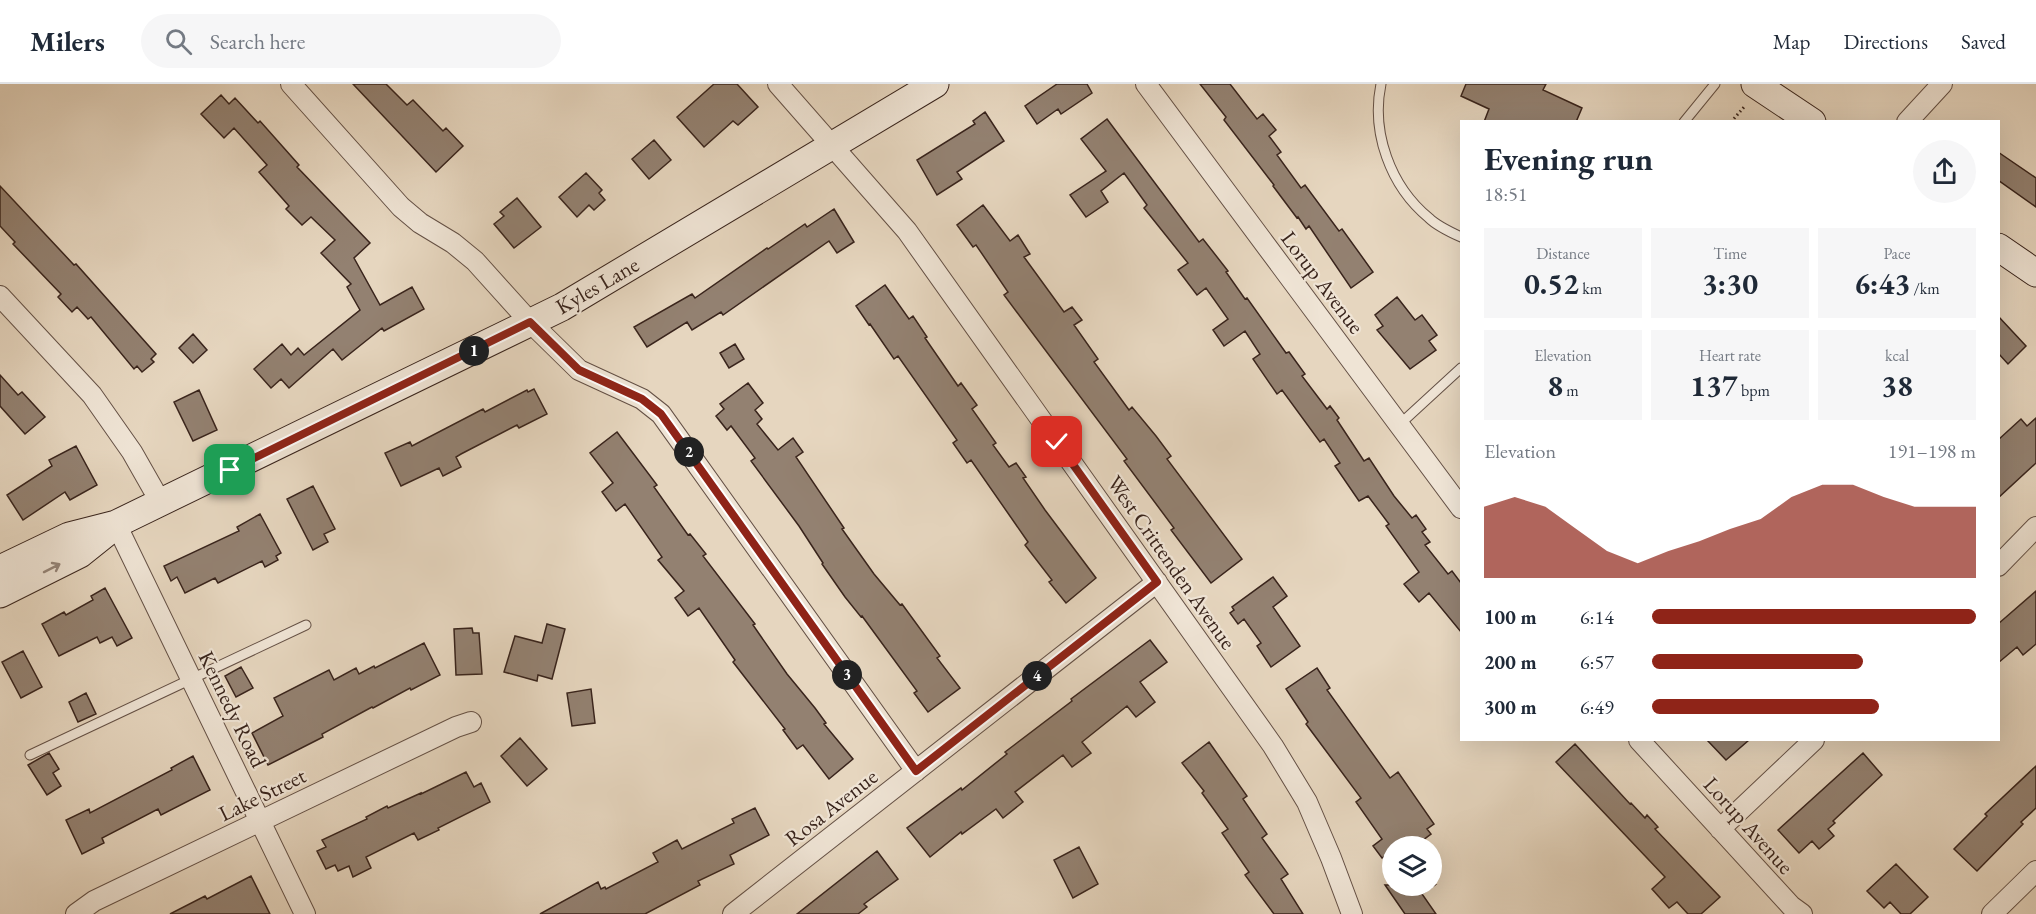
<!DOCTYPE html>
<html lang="en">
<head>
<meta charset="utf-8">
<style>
	body { margin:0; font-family:"EB Garamond",serif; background:#f6f6f7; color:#1f2937; height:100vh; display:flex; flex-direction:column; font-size:22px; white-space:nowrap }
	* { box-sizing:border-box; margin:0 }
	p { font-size:20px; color:#747a83 }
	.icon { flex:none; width:33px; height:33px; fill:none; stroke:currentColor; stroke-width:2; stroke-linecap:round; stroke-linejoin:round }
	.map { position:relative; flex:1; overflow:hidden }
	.sheet { position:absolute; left:1460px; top:36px; width:540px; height:621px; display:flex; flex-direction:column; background:#fff; border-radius:0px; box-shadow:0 6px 24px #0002 }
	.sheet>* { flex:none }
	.tools { position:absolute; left:1382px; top:752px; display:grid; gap:12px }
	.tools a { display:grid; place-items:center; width:60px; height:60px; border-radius:50%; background:#fff; box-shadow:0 6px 24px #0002; font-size:30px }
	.pin { position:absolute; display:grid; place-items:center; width:51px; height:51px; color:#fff; margin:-26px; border-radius:12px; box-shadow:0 3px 9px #0006 }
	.km { position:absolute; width:30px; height:30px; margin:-15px; border-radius:50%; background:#222; color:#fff; font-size:16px; line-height:30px; text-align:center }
	.round { display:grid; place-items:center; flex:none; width:63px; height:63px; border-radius:32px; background:#f6f6f7 }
	.summary { display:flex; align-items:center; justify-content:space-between; height:102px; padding:0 24px }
	h1 { font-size:33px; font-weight:700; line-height:45px }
	.figures { display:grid; grid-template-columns:repeat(3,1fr); gap:9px; height:102px; padding:6px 24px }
	.figures div { display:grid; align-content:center; border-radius:0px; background:#f6f6f7; text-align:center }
	.figures b { font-size:30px; font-weight:700 }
	.figures small { font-size:16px; font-weight:400 }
	.figures p { font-size:16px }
	.chart { height:168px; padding:12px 24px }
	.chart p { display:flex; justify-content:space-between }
	.chart svg { width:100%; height:108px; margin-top:6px; fill:#8f2418; opacity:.7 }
	ul { padding:0 24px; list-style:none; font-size:20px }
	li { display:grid; grid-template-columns:96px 72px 1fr; align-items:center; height:45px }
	li i { height:15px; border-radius:8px; background:#8f2418 }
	header { display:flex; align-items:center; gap:36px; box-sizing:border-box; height:84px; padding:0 30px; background:#fff; border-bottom:2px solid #e0e1e3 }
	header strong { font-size:28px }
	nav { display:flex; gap:33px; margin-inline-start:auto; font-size:21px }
	.search { width:420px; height:54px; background:#f6f6f7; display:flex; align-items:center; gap:15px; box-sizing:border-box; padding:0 21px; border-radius:33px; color:#747a83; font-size:22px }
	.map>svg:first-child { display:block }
	.building { fill:#938171; stroke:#39241c; stroke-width:1.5 }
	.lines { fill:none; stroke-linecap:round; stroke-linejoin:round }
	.lane-casing { stroke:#645045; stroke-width:11 }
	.street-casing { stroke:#645045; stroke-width:22 }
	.secondary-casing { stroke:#39241c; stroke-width:29 }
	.path { stroke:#39241c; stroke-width:3; stroke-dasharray:1.5 3; stroke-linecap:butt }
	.lane { stroke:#efe4d5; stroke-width:9 }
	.street { stroke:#efe4d5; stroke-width:20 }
	.secondary { stroke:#efe4d5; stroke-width:27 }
	.oneway { stroke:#948478 }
	.route-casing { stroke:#fff; stroke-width:12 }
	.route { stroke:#8f2418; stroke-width:8 }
	.labels { text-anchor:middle; stroke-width:4.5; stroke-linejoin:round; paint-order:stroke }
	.street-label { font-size:22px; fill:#39241c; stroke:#efe4d5 }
</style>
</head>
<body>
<header>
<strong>Milers</strong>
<div class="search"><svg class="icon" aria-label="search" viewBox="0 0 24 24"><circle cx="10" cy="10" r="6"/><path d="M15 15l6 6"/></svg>Search here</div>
<nav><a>Map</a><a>Directions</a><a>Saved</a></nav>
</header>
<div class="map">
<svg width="2036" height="830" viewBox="0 0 2036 830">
	<rect width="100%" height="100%" fill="#e6d6bf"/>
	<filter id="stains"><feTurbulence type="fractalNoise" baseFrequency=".00333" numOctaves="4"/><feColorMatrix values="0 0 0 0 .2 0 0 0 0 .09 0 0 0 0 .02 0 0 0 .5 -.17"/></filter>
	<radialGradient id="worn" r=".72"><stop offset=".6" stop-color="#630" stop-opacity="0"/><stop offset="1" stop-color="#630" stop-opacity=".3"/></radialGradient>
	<path class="building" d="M 353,0 L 386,0 L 407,21 L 413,16 L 443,47 L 446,44 L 463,62 L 436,88 Z
		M 714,0 L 737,0 L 758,23 L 738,41 L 733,37 L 704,63 L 677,33 Z
		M 1057,0 L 1087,0 L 1092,9 L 1061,30 L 1058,25 L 1037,40 L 1025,22 Z
		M 1200,0 L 1230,0 L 1257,35 L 1263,30 L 1276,46 L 1269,52 L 1281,68 L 1277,71 L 1301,104 L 1305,101 L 1339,147 L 1342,145 L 1373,188 L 1351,204 L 1309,142 L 1306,145 L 1298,133 L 1297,134 L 1273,102 L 1274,101 L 1224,36 L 1226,33 Z
		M 1466,0 L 1546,0 L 1543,6 L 1582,24 L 1576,38 L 1484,38 L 1489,25 L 1461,12 Z
		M 221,11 L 229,20 L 235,14 L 258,39 L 260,37 L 299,81 L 297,83 L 370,159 L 354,174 L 380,221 L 412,203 L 424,225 L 384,247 L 382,244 L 342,276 L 333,265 L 289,304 L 281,295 L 271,304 L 254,285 L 282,260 L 291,271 L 298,264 L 304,271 L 360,226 L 347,203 L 351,200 L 321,169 L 335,156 L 311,133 L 302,141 L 286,125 L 289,122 L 259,88 L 267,81 L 234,44 L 224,54 L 201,30 Z
		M 985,28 L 1004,57 L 957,88 L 962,95 L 937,111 L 917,76 L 975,40 L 973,37 Z
		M 1107,35 L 1199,158 L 1203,155 L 1228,187 L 1226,188 L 1245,215 L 1247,214 L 1286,269 L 1289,268 L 1305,290 L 1302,292 L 1327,325 L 1330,322 L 1339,334 L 1337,336 L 1364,377 L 1369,374 L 1394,412 L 1412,434 L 1416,431 L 1426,445 L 1422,448 L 1430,458 L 1425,461 L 1448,490 L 1452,487 L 1461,499 L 1461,548 L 1429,509 L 1419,518 L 1404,500 L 1419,488 L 1386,442 L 1389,440 L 1368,412 L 1359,417 L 1335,382 L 1340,379 L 1324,355 L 1320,358 L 1282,306 L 1277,310 L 1253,275 L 1260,270 L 1245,247 L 1224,262 L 1213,246 L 1228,235 L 1206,204 L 1197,211 L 1178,186 L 1188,179 L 1144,124 L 1147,121 L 1124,89 L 1101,107 L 1108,118 L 1086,133 L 1070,111 L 1106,87 L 1081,55 Z
		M 654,56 L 671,76 L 649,95 L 632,75 Z
		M 1998,68 L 2036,94 L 2036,123 L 1998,96 Z
		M 586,89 L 602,106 L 599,109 L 605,116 L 594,126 L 589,121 L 577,133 L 559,113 Z
		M 0,102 L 74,181 L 76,180 L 156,270 L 151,275 L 154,278 L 142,288 L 137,282 L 134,285 L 91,233 L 88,235 L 77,223 L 72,228 L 58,213 L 61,210 L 13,160 L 15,158 L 0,142 Z
		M 517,114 L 541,143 L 514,164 L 494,140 L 504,132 L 500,128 Z
		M 983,121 L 1010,157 L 1018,151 L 1030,170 L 1024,173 L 1064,228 L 1072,223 L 1082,236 L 1074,241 L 1098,275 L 1094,278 L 1129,326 L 1132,323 L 1156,352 L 1171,372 L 1167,375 L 1242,475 L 1211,499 L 1171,446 L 1174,444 L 1124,377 L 1127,375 L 1004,211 L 1008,208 L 976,161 L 973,163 L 957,141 Z
		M 834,125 L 854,158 L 837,169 L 829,157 L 723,231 L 721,228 L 692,246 L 687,238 L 647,263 L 634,243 L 692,210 L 695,214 L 767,164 L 768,165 L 805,140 L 807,143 Z
		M 885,201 L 909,235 L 913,232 L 927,253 L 925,254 L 958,302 L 961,299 L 977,321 L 972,325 L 996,359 L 993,361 L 1009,383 L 1016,379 L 1026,393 L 1023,394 L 1045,426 L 1096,494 L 1066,519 L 1049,498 L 1052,496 L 1025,461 L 1028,458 L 971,376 L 967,379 L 953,359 L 957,356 L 898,272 L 894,275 L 870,240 L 869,241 L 856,222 Z
		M 1397,213 L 1415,236 L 1422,231 L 1437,251 L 1429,257 L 1436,266 L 1410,285 L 1377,246 L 1383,242 L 1375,231 Z
		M 1998,232 L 2026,262 L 2008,280 L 1998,269 Z
		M 193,250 L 207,266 L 193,279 L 179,264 Z
		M 735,260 L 744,275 L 729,284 L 720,269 Z
		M 0,291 L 18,311 L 22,308 L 45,333 L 25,350 L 0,322 Z
		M 748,299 L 763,319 L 755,326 L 762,335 L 757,340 L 778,366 L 793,354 L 803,368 L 796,373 L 844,444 L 842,445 L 874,490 L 900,521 L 902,520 L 940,572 L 937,574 L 960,604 L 928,628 L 914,609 L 917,607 L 862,532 L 861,533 L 845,513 L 822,480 L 823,479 L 799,442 L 751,377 L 755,374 L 731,342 L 727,346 L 716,332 L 724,325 L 720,320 Z
		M 534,305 L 547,330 L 519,344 L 517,341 L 461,370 L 456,373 L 461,383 L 443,392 L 439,384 L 401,402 L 385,369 L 410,358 L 412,362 L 483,325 L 485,328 L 527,306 L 528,308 Z
		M 199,306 L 217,346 L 193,357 L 174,318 Z
		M 2036,334 L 2036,379 L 1998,414 L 1998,356 L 2021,335 L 2027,342 Z
		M 617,348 L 657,401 L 654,403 L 688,451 L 690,450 L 706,470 L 703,472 L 755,540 L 753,541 L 787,590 L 815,624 L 826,639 L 824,640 L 853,675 L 829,695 L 803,661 L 797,665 L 783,646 L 785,645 L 733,578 L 735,576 L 699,524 L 688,532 L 675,514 L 684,507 L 658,476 L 662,473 L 625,420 L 616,427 L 602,408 L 613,399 L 590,369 Z
		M 76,362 L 97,401 L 70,416 L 65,408 L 23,436 L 7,411 L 52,382 L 49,376 Z
		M 313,402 L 335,445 L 324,450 L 328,458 L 313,466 L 287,415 Z
		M 260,430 L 281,469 L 276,472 L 278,476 L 265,483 L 262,477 L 218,499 L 215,494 L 185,509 L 177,493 L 171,497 L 164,482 L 239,447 L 237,443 Z
		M 1273,493 L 1287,512 L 1273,523 L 1300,562 L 1271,583 L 1257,562 L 1261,559 L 1244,535 L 1238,540 L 1230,529 L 1234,526 L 1232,523 Z
		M 105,504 L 132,554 L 117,562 L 112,553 L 100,559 L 97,553 L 59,572 L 42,540 L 64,528 L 66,531 L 93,516 L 91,512 Z
		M 2036,507 L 2036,560 L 2023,571 L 2017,563 L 1998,579 L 1998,540 Z
		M 547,540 L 565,545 L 552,595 L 538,591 L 537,597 L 504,588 L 515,552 L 542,559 Z
		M 472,544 L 473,549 L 479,549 L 482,590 L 456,591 L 454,545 Z
		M 1150,556 L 1167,578 L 1140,598 L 1155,618 L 1136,633 L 1127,622 L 1082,658 L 1091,669 L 1072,683 L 1063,671 L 1015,708 L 1023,718 L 1003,734 L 996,725 L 962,750 L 961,748 L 930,773 L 907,744 L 961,704 L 962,706 L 1007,670 L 1005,668 L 1072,617 L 1071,615 Z
		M 424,559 L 440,591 L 411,606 L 410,604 L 373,624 L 372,623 L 322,650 L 323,653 L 268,681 L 252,649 L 283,632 L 274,614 L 329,586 L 334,596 L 356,584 L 359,590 L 374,582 L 375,584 Z
		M 23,567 L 42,603 L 21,614 L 2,578 Z
		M 241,583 L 253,604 L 236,613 L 225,592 Z
		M 1317,584 L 1330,604 L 1327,606 L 1390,694 L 1398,688 L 1434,740 L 1427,745 L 1431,750 L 1415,762 L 1392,762 L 1392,767 L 1382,774 L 1373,762 L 1382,755 L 1356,718 L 1361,714 L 1306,640 L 1308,638 L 1286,605 Z
		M 591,605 L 595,639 L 572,642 L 567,609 Z
		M 86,609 L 96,630 L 78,638 L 69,618 Z
		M 520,654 L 547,685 L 527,702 L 501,672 Z
		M 1707,656 L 1749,656 L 1726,676 Z
		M 1209,658 L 1247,712 L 1243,715 L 1267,750 L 1262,754 L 1288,790 L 1281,795 L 1303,830 L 1274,830 L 1245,791 L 1249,788 L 1222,749 L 1228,745 L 1202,709 L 1204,707 L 1182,679 Z
		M 1575,660 L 1630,720 L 1631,719 L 1645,734 L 1647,731 L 1658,743 L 1655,745 L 1720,813 L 1701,830 L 1688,830 L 1677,818 L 1669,824 L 1652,805 L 1665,793 L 1556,678 Z
		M 49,669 L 59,685 L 53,689 L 61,702 L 47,711 L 28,681 Z
		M 1863,669 L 1882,691 L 1833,737 L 1835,739 L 1828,745 L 1834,752 L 1819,765 L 1812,757 L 1799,769 L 1778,746 Z
		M 193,672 L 210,706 L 161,731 L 158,725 L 102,754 L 104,759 L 82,770 L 66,736 L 89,725 L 90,729 L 172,686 L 171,684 Z
		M 2036,682 L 2036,724 L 2021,738 L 2023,740 L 1977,787 L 1954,765 L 1987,732 L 1985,730 Z
		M 466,688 L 474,703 L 481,699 L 490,718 L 438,744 L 439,746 L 418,756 L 414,749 L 366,773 L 371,784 L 353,793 L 349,782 L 338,787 L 335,781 L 326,785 L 317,767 L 326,763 L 322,756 L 367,735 L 366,733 L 387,722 L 388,724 L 421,709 L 421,710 Z
		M 755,724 L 769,751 L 730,771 L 734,780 L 698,797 L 700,801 L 645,830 L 540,830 L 598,798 L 601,805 L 605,803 L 606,805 L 658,778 L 653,769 L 677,756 L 682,765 L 734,739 L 732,735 Z
		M 1079,763 L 1098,800 L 1073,814 L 1054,776 Z
		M 877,767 L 898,795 L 864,820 L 867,823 L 858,830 L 797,830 Z
		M 1896,780 L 1928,813 L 1910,830 L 1901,830 L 1890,818 L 1884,824 L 1867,807 Z
		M 251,792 L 270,830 L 170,830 L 205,812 L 207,815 Z
		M 1385,801 L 1435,801 L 1422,810 L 1436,830 L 1405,830 Z"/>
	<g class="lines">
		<g class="lane-casing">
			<path id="lane" d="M 1381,0 C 1371,48 1390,102 1429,134 C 1437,142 1450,148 1461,153
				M 1684,38 L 1715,0
				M 1399,341 L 1461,284
				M 30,671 L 306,541"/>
		</g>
		<g class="street-casing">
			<path id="street" d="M 291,0 L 401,123 L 420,139 L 453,159 L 475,177 L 530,238 L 579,286 L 642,315 L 661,330 L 916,687
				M 778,0 L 907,147 L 1273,662 L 1307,718 L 1331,774 L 1352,830
				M 1146,0 L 1461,424
				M 1907,38 L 1942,0
				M 0,212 L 92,311 L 132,368 L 161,419
				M 116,440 L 305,830
				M 1998,482 L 2036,443
				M 1639,656 L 1791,822 L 1802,830
				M 1720,745 L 1814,656
				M 76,830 L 94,817 L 456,643 L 471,638
				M 733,830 L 1157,498
				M 1992,830 L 2036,787"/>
		</g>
		<g class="secondary-casing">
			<path id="secondary" d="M 1755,0 L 1812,38
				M 1998,163 L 2036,189
				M 0,485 L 69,452 L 116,440 L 562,223 L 935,0
				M 0,510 L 80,470 L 110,446"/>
		</g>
		<path class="path" d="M 1731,38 L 1745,22"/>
		<use href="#lane" class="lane"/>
		<use href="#street" class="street"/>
		<use href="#secondary" class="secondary"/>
	</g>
	<defs><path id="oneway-shaft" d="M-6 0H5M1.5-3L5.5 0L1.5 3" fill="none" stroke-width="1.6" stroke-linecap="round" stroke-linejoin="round" transform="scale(1.5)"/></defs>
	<use class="oneway" href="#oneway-shaft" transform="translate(52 484) rotate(-27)"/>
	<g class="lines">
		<g class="route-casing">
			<path id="route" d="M 230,386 L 530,238 L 579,286 L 642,315 L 661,330 L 916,687 L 1157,498 L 1057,358"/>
		</g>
		<use href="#route" class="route"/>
	</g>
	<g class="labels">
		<g class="street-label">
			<text transform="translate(1323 198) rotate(53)" y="8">Lorup Avenue</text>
			<text transform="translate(597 201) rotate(-30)" y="8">Kyles Lane</text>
			<text transform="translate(1172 478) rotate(55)" y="8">West Crittenden Avenue</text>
			<text transform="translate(233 625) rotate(64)" y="8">Kennedy Road</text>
			<text transform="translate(262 710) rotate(-26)" y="8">Lake Street</text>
			<text transform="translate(831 723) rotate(-38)" y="8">Rosa Avenue</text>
			<text transform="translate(1749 741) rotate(48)" y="8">Lorup Avenue</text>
		</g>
	</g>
	<rect width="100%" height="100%" filter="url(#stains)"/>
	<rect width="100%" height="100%" fill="url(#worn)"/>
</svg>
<div class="tools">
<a><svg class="icon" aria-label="layers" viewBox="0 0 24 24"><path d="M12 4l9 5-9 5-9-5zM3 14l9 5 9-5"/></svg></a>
</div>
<div class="pin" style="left:230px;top:386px;background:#1e9e55"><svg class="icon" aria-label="arrive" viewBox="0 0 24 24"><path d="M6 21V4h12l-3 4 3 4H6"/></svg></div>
<div class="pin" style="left:1057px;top:358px;background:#d93025"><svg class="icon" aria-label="check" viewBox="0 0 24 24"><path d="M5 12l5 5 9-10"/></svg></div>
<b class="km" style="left:474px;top:267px">1</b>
<b class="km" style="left:689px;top:368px">2</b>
<b class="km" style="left:847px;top:591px">3</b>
<b class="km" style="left:1037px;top:592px">4</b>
<section class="sheet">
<div class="summary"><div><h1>Evening run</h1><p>18:51</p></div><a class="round"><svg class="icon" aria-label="share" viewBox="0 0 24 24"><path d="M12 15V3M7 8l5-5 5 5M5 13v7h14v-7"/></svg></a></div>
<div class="figures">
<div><p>Distance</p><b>0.52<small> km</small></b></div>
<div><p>Time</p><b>3:30</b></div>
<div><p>Pace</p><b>6:43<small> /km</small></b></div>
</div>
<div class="figures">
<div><p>Elevation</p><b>8<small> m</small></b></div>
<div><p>Heart rate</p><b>137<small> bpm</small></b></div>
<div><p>kcal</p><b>38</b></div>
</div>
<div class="chart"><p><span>Elevation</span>191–198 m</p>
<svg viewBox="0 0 160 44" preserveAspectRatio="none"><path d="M0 44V15L10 11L20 15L30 24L40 33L50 38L60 33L70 29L80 24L90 20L100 11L110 6L120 6L130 11L140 15L150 15L160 15V44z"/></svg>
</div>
<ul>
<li><b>100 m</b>6:14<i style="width:100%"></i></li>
<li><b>200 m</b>6:57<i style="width:65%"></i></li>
<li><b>300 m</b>6:49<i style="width:70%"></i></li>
</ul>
</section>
</div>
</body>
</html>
